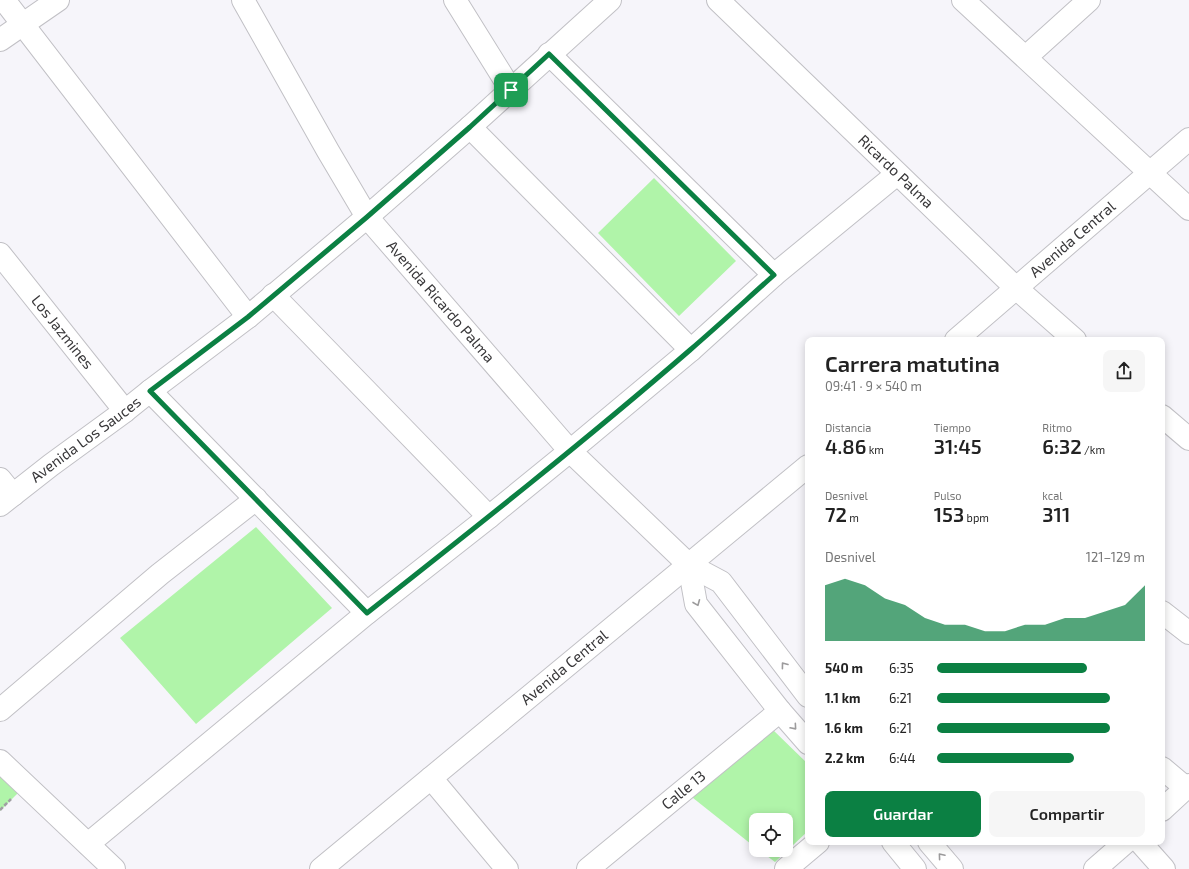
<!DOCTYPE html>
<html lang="es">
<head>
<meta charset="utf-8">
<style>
	body { margin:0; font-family:"Exo 2",sans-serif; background:#f6f6f6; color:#222; height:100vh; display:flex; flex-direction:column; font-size:15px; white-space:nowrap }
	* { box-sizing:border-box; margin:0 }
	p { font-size:13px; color:#767676 }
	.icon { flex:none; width:22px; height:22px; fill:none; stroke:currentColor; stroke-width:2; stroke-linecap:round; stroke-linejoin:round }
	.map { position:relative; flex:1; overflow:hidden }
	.panel { position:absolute; left:805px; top:337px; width:360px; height:508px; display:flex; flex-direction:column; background:#fff; border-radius:8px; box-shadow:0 2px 10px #0003 }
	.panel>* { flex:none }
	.controls { position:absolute; left:749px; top:813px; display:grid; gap:8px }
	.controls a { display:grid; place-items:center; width:44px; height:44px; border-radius:8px; background:#fff; box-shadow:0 2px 10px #0003; font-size:20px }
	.pin { position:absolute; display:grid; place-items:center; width:34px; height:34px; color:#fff; margin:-17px; border-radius:8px; box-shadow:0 2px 6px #0006 }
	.round { display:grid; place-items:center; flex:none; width:42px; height:42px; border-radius:8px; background:#f6f6f6 }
	.head { display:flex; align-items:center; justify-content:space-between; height:68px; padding:0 20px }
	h1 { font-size:22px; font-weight:600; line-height:30px }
	.stats { display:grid; grid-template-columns:repeat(3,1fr); gap:6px; height:68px; padding:4px 20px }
	.stats div { display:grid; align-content:center }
	.stats b { font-size:20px; font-weight:600 }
	.stats small { font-size:11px; font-weight:400 }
	.stats p { font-size:11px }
	.chart { height:112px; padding:8px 20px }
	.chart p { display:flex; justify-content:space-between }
	.chart svg { width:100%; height:72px; margin-top:4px; fill:#0b8043; opacity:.7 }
	.cta { display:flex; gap:8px; margin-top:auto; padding:8px 20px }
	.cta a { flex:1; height:46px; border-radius:8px; background:#0b8043; color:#fff; font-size:16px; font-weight:600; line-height:46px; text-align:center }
	.cta a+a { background:#f6f6f6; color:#222 }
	ul { padding:0 20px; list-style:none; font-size:13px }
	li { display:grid; grid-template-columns:64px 48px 1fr; align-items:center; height:30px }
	li i { height:10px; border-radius:5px; background:#0b8043 }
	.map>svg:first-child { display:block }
	.green { fill:#b0f4a9 }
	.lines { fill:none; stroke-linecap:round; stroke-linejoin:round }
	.minor-casing { stroke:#c1c0c5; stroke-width:24 }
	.path { stroke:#a09fa2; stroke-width:2.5; stroke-dasharray:4 2; stroke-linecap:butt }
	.minor { stroke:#fff; stroke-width:22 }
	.oneway { stroke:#9c9b9c }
	.route-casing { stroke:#fff; stroke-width:8 }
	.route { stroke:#0b8043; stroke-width:5 }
	.labels { text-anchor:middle; stroke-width:3; stroke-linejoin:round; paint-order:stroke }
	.street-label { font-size:15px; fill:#383739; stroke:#fff }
</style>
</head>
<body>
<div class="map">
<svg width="1189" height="869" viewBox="0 0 1189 869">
	<rect width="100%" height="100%" fill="#f6f5fa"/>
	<path class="green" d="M 654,178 L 736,261 L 679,316 L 598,233 Z
		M 256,527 L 332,608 L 196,724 L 120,638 Z
		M 771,728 L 808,764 L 808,831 L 775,862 L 759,850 L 786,850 L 786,820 L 756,820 L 756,848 L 688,794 Z
		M 0,774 L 19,792 L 0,811 Z"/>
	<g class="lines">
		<g class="minor-casing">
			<g id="minor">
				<path d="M 4,0 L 248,317"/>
				<path id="s1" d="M 243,0 L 328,151 L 367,217 L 570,451 L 689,565 L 721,582 L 808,696"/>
				<path d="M 455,0 L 511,90"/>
				<path id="s2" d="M 718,0 L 1016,288 L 1075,340"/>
				<path d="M 963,0 L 1189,209"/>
				<path d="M 0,40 L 58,0"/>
				<path d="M 549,54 L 774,275"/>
				<path d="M 1026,57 L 1089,0"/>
				<path d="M 470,127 L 691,350"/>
				<path id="s3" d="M 0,254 L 125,411"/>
				<path d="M 273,295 L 489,517"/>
				<path id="s4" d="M 956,340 L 1189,139"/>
				<path d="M 150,391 L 367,613"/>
				<path d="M 1162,416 L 1189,439"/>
				<path d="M 0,479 L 13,495"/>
				<path id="s5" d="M 0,505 L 51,465 L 125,411 L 150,391 L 248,317 L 367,217 L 470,127 L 610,0"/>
				<path d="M 689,565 L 696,604 L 780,711 L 808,743"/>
				<path d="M 1162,612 L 1189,633"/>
				<path d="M 0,710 L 160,574 L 256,499"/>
				<path d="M 0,761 L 114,869"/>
				<path d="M 1162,768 L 1186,788"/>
				<path d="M 431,778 L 507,869"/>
				<path d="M 1162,810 L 1189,785"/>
				<path d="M 893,842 L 915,869"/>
				<path d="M 929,842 L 952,869"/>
				<path d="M 1140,842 L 1164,869"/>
				<path d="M 88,844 L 367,613 L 489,517 L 570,451 L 691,350 L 774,275 L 897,174"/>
				<path id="s6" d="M 321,869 L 808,466"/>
				<path id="s7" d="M 588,869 L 780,711"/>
				<path d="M 786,869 L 818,842"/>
				<path d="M 1095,869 L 1126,842"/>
			</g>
		</g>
		<path class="path" d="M 0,810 L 11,799"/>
		<use href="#minor" class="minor"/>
	</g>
	<defs><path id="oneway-chevron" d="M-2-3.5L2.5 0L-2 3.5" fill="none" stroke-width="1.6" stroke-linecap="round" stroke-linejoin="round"/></defs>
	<g class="oneway">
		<use href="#oneway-chevron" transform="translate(697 603) rotate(68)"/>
		<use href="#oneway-chevron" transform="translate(784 665) rotate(-127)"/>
		<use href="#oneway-chevron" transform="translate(794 727) rotate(49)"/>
		<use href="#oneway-chevron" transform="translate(941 856) rotate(-130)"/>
	</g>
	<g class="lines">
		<g class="route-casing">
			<path id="route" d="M 549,54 L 774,275 C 746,300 719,325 690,350 C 585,441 476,527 367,613 L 150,391 L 248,317 L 367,217 L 470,127 Z"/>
		</g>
		<use href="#route" class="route"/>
	</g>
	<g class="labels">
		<g class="street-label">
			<text dy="5" stroke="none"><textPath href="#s2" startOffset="247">Ricardo Palma</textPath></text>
			<text dy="5" stroke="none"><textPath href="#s4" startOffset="154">Avenida Central</textPath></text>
			<text dy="5" stroke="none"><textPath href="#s1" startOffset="362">Avenida Ricardo Palma</textPath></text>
			<text dy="5" stroke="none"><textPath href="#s3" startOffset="100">Los Jazmines</textPath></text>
			<text dy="5" stroke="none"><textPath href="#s5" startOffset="108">Avenida Los Sauces</textPath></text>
			<text dy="5" stroke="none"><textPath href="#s6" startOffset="316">Avenida Central</textPath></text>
			<text dy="5" stroke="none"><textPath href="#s7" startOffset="124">Calle 13</textPath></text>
		</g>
	</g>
</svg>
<div class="controls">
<a><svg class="icon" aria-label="locate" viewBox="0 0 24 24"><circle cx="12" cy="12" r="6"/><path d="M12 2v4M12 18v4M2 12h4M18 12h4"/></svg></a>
</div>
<div class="pin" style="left:511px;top:90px;background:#1e9e55"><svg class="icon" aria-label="arrive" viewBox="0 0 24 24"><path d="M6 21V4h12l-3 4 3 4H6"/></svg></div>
<section class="panel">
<div class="head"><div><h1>Carrera matutina</h1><p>09:41 · 9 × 540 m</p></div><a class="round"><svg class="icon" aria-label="share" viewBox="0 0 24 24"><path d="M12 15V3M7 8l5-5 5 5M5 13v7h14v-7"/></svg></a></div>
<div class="stats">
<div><p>Distancia</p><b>4.86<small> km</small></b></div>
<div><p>Tiempo</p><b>31:45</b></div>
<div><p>Ritmo</p><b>6:32<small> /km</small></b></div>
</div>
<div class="stats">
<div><p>Desnivel</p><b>72<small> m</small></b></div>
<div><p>Pulso</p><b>153<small> bpm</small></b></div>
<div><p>kcal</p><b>311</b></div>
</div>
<div class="chart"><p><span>Desnivel</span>121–129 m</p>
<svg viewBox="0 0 160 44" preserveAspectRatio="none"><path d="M0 44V10L10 6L20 10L30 18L40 22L50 30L60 34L70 34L80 38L90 38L100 34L110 34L120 30L130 30L140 26L150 22L160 10V44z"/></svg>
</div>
<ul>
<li><b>540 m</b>6:35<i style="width:72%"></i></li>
<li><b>1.1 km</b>6:21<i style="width:83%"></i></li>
<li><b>1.6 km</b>6:21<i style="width:83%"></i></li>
<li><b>2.2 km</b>6:44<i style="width:66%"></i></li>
</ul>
<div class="cta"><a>Guardar</a><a>Compartir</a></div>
</section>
</div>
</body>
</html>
